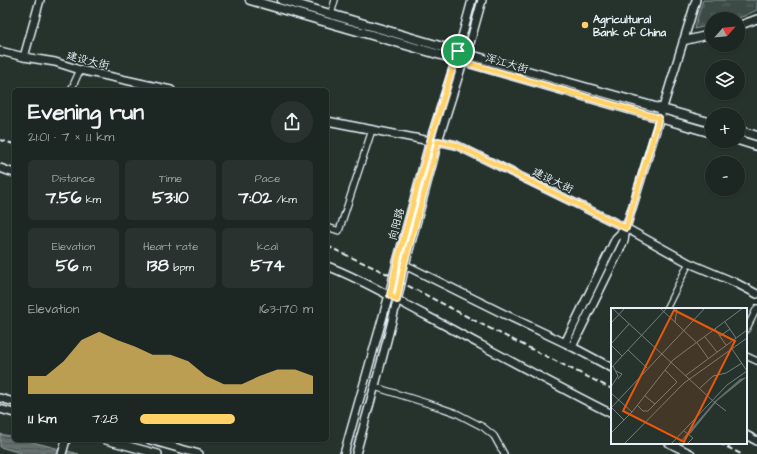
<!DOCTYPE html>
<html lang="en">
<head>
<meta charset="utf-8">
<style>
	body { margin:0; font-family:"Architects Daughter","LXGW WenKai TC",sans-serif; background:#29322f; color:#f1f3f6; height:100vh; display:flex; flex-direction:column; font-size:15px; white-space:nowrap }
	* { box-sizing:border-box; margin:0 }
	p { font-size:13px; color:#a0a5a5 }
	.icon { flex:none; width:22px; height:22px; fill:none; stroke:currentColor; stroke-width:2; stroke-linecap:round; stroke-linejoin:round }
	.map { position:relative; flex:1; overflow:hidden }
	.sheet { position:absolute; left:12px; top:88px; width:317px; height:354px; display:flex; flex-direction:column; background:#1c2622; border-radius:6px; box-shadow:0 1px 3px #0004,0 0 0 1px #3a4340 }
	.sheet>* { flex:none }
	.needle { width:26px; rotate:63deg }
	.tools { position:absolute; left:705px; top:12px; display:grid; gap:8px }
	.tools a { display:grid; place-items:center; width:40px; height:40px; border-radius:50%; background:#1c2622; box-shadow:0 1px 3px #0004,0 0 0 1px #3a4340; font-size:20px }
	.pin { position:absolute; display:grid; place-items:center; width:34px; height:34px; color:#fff; margin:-17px; border:2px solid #fff; border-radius:50%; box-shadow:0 1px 4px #0007 }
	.round { display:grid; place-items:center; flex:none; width:42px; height:42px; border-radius:21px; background:#29322f }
	.head { display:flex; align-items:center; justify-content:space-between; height:68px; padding:0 16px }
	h1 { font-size:22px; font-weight:700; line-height:30px }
	.metrics { display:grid; grid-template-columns:repeat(3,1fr); gap:6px; height:68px; padding:4px 16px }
	.metrics div { display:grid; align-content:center; border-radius:6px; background:#29322f; text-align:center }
	.metrics b { font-size:17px; font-weight:700 }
	.metrics small { font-size:11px; font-weight:400 }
	.metrics p { font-size:11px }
	.chart { height:112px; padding:8px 16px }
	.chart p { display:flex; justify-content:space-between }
	.chart svg { width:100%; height:72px; margin-top:4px; fill:#ffd166; opacity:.7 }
	ul { padding:0 16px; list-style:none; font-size:13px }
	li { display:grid; grid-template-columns:64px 48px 1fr; align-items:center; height:30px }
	li i { height:10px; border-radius:5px; background:#ffd166 }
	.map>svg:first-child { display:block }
	.grass { fill:url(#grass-tufts); stroke:#939ea0 }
	.water { fill:url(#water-rules); stroke:#98a3a5 }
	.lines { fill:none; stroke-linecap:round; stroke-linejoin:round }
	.minor-casing { stroke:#e8f1f8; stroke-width:8 }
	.tertiary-casing { stroke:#e8f1f8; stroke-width:10 }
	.secondary-casing { stroke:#e8f1f8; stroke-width:10 }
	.primary-casing { stroke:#e8f1f8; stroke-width:11 }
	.minor { stroke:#26332d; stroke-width:5.5 }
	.tertiary { stroke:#26332d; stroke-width:7 }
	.secondary { stroke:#26332d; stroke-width:7 }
	.primary { stroke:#26332d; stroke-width:8 }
	.rail { stroke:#e8f1f8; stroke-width:2; stroke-dasharray:6 3; stroke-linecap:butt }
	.route-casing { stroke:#fff; stroke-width:8 }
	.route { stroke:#ffd166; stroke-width:5 }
	.poi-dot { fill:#ffd166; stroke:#26332d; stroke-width:1.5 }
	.labels { text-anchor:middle; stroke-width:3; stroke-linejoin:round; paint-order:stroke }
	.poi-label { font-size:11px; font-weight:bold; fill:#e8f1f8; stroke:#26332d; text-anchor:start }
	.street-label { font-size:11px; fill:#e8f1f8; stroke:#26332d }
	.inset-road { fill:none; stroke:#747f7e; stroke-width:1 }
	.view { fill:#e8590c; fill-opacity:0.15; stroke:#e8590c; stroke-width:2 }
	.inset-edge { fill:none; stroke:#e8f1f8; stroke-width:2 }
</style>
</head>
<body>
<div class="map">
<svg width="757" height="454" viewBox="0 0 757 454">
	<defs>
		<pattern id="grass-tufts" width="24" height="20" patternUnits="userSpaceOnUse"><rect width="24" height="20" fill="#3e4b47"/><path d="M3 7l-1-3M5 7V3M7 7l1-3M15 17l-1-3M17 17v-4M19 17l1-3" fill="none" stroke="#5a6562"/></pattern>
		<pattern id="water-rules" width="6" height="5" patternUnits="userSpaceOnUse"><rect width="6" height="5" fill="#636f6d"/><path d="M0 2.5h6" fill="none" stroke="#535a5a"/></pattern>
	</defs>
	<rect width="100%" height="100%" fill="#26332d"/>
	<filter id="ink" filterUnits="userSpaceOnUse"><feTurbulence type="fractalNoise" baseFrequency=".025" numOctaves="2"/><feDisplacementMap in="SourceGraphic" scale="8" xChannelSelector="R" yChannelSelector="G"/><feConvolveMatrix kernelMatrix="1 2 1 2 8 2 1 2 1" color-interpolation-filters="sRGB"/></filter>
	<g filter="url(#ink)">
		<path class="grass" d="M 703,0 L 757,0 L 757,10 L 744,16 L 736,19 L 712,19 L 712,25 L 694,29 Z"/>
		<path class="water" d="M 0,434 L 14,437 L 14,440 L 25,440 L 79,454 L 24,454 L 0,447 Z"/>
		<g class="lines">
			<g class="minor-casing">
				<path id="minor" d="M 331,14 L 335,0
					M 71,90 L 80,70
					M 327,227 L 339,231 L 372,130
					M 666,309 L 689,263
					M 746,330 L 757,308
					M 746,356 L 757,361
					M 375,387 L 436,406 L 456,413 L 483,427 L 494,436 L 504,454"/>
			</g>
			<g class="tertiary-casing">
				<path id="tertiary" d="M 738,26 L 757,19
					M 683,41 L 712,34
					M 24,57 L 40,0
					M 0,168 L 14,173
					M 397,262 L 405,265 L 502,313 L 565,343 L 612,368
					M 327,266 C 362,279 394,299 427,316 C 489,349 550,383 612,414
					M 565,343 L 616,238 L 626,228
					M 572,347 L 624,241 L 626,228 L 696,0
					M 746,435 L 757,441
					M 669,443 L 691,454
					M 62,454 L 66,440"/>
			</g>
			<g class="secondary-casing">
				<path id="secondary" d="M 0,51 L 24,57 L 55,62 L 80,70 L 171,90
					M 327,121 L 430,141 L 438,141 L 456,145 L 626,228 L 689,263 L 734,282 L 757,294
					M 0,398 L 14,402
					M 0,409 L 14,413
					M 106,440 L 158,454
					M 150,440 L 199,454
					M 344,454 L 389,295 L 397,262 L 430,141 L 456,59 L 472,0
					M 356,454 C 373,391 392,329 405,265 L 433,161 L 438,141 L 463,62 L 467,54 L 482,0"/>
			</g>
			<g class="primary-casing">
				<path id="primary" d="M 250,0 L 712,133
					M 282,0 L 467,54 L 712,123
					M 738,130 L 757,136
					M 738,140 L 757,146"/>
			</g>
			<use href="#minor" class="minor"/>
			<use href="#tertiary" class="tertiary"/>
			<use href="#secondary" class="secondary"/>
			<use href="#primary" class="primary"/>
			<path class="rail" d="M 0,140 L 14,144
				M 327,246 L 394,277 L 401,282 L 487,327 L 612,389
				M 719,443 L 741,454"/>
		</g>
	</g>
	<g class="lines" filter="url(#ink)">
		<g class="route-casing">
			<path id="route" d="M 458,51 L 467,54 L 463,62 L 659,118 L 626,228 L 456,145 L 438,141 L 433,161 L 404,265 L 397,300 L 390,295 L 397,262 L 430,141 Z"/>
		</g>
		<use href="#route" class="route"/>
	</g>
	<circle class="poi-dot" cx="585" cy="25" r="4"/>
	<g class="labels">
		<g class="poi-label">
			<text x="593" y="23">Agricultural<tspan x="593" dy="13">Bank of China</tspan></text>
		</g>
		<g class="street-label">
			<text transform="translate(88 60) rotate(14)" y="4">建设大街</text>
			<text transform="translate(507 63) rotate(16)" y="4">浑江大街</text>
			<text transform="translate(553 180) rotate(26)" y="4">建设大街</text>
			<text transform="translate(396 224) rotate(-75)" y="4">向阳路</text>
		</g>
	</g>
	<g transform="translate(611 308)">
		<rect width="136" height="136" fill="#26332d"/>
		<path d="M 136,69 L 106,93 L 80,125 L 67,136 L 104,93 L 129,71 Z" fill="#636f6d"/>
		<path class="inset-road" d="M 1,0 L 102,93M 49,0 L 87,36 L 97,50M 64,14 L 66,0M 114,14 L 125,30M 0,15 L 14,0M 104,21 L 115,37M 109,28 L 119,21M 94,29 L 106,44M 0,36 L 18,16M 0,37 L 11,48M 121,41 L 136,63M 17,42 L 36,60M 0,60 L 56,0M 5,63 L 11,66 L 7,71M 74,68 L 136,22M 0,79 L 7,68 L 2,58M 89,80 L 102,68 L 115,65 L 131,55M 0,85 L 21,104M 34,88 L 44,96M 102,93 L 115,103M 26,97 L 32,103 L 37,103 L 66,74 L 54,62M 0,99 L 13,112M 0,100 L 94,0M 73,123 L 82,130 L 76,136M 0,125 L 21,104 L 62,52 L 132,0M 13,136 L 73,75 L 136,30M 60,136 L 116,77 L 136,63"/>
		<path class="view" d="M 63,2 L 124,33 L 73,134 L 12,103 Z"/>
		<rect width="136" height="136" class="inset-edge"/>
	</g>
</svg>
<div class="tools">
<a><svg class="needle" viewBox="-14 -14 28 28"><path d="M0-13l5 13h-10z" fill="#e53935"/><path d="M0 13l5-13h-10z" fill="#a0a5a5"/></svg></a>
<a><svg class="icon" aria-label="layers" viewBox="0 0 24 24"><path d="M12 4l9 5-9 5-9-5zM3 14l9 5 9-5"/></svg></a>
<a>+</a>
<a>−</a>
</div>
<div class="pin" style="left:458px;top:51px;background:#1e9e55"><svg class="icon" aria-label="arrive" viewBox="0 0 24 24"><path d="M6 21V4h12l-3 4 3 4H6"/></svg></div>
<section class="sheet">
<div class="head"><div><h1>Evening run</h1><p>21:01 · 7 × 1.1 km</p></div><a class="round"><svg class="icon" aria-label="share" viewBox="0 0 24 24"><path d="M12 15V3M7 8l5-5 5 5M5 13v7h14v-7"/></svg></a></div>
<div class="metrics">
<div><p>Distance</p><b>7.56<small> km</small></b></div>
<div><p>Time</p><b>53:10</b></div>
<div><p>Pace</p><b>7:02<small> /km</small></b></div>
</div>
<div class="metrics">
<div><p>Elevation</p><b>56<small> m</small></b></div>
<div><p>Heart rate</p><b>138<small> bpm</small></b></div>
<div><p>kcal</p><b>574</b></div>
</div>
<div class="chart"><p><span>Elevation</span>163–170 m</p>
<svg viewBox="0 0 160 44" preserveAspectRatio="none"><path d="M0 44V33L10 33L20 24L30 11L40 6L50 11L60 15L70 20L80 20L90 24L100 33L110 38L120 38L130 33L140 29L150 29L160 33V44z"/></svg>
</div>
<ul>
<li><b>1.1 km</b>7:28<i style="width:55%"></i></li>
</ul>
</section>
</div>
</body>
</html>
